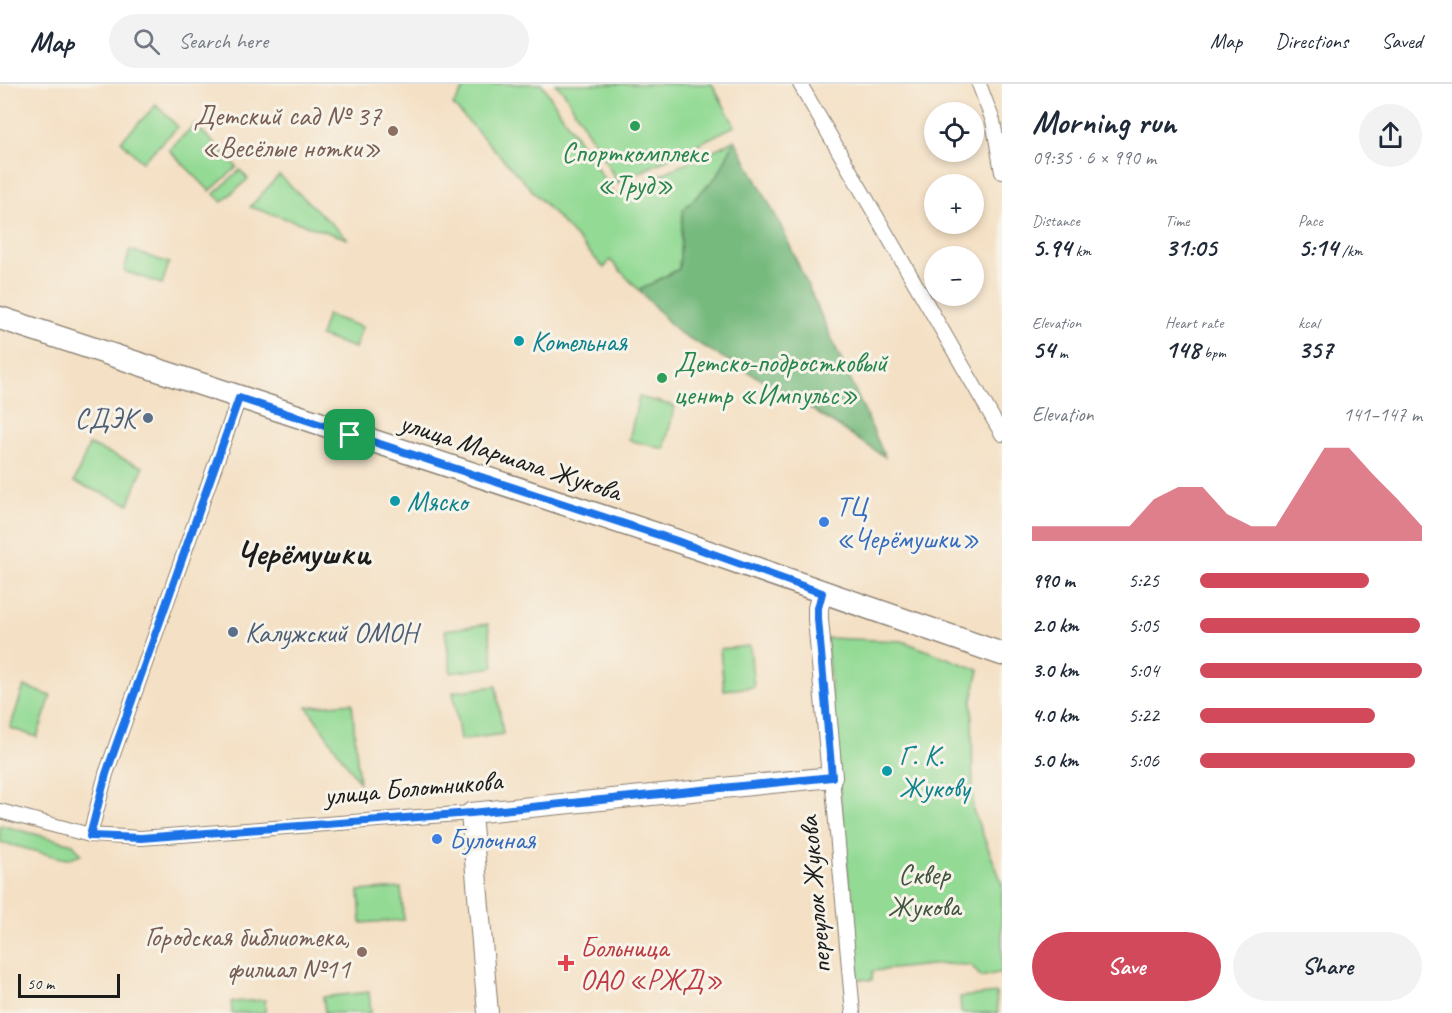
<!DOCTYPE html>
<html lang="en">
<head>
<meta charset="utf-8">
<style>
	body { margin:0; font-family:Caveat,sans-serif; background:#f2f2f3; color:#1f2937; height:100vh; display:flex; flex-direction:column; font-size:22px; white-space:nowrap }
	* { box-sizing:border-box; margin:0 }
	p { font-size:20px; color:#747a83 }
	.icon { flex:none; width:33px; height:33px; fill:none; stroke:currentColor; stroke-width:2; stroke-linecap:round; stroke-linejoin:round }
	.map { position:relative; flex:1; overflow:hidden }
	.sheet { display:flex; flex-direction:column; background:#fff; width:450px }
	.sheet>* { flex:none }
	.controls { position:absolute; left:924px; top:18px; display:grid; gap:12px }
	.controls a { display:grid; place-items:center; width:60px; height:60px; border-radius:50%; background:#fff; box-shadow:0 3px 9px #0003; font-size:30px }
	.scale { position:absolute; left:18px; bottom:15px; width:102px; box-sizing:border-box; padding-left:6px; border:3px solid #1c1c1c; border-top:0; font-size:16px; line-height:21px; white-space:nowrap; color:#1c1c1c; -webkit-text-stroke:4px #f7f3e8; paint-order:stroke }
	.pin { position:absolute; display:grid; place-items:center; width:51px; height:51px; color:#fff; margin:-26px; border-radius:12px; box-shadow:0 3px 9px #0006 }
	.round { display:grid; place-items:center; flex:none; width:63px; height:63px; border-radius:32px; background:#f2f2f3 }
	.head { display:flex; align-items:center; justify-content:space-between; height:102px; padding:0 30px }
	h1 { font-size:33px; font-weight:600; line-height:45px }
	.metrics { display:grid; grid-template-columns:repeat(3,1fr); gap:9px; height:102px; padding:6px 30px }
	.metrics div { display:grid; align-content:center }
	.metrics b { font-size:26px; font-weight:600 }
	.metrics small { font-size:16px; font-weight:400 }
	.metrics p { font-size:16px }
	.chart { height:168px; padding:12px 30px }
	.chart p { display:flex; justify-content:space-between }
	.chart svg { width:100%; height:108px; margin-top:6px; fill:#d1495b; opacity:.7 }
	.button { display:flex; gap:12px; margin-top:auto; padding:12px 30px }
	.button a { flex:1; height:69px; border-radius:36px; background:#d1495b; color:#fff; font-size:24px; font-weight:600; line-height:69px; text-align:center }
	.button a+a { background:#f2f2f3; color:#1f2937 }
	ul { padding:0 30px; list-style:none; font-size:20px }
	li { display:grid; grid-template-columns:96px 72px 1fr; align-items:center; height:45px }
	li i { height:15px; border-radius:8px; background:#d1495b }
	header { display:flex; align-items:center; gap:36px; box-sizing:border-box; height:84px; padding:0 30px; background:#fff; border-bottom:2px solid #e0e1e3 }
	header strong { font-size:28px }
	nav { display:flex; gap:33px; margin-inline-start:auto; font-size:21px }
	.search { width:420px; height:54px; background:#f2f2f3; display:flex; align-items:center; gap:15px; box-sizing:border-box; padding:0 21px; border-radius:33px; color:#747a83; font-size:22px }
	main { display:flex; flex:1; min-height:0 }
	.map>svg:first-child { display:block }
	.green { fill:#93da94; stroke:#587b58; stroke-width:1.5 }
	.forest { fill:#76ba7e; stroke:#496b4d; stroke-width:1.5 }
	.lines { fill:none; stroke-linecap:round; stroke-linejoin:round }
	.street-casing { stroke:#887e70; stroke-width:16 }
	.secondary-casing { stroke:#887e70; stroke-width:22 }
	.primary-casing { stroke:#887e70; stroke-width:25 }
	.street { stroke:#fff; stroke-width:14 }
	.secondary { stroke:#fff; stroke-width:20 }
	.primary { stroke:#fff; stroke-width:22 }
	.route-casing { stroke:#fff; stroke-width:12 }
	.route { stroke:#1a73e8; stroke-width:8 }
	.leisure-dot { fill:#2e9e5b; stroke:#f7f3e8; stroke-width:2 }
	.education-dot { fill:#8d6e63; stroke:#f7f3e8; stroke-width:2 }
	.culture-dot { fill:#0f9aa8; stroke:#f7f3e8; stroke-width:2 }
	.service-dot { fill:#5c6f8a; stroke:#f7f3e8; stroke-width:2 }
	.shop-dot { fill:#3f7fe0; stroke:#f7f3e8; stroke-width:2 }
	.health-dot { fill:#e0444e; stroke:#f7f3e8; stroke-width:2 }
	.labels { text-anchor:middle; stroke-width:6; stroke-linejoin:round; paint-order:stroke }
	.education-label { font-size:28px; fill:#785e54; stroke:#f7f3e8; text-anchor:end }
	.leisure-label { font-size:28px; fill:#27864d; stroke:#f7f3e8 }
	.culture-label { font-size:28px; fill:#0d838f; stroke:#f7f3e8; text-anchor:start }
	.service-label { font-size:28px; fill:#4e5e75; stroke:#f7f3e8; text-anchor:end }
	.street-label { font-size:28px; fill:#1c1c1c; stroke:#f7f3e8 }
	.shop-label { font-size:28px; fill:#366cbe; stroke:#f7f3e8; text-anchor:start }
	.park-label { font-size:28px; fill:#405540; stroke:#f7f3e8 }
	.health-label { font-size:28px; fill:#be3a42; stroke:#f7f3e8; text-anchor:start }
	.district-label { font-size:34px; font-weight:bold; fill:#1c1c1c; stroke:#f7f3e8 }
</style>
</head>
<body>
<header>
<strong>Map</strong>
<div class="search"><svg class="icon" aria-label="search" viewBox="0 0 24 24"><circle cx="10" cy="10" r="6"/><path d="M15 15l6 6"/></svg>Search here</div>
<nav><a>Map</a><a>Directions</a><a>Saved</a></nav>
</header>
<main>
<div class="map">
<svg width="1002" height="929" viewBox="0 0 1002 929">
	<rect width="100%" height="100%" fill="#f7f3e8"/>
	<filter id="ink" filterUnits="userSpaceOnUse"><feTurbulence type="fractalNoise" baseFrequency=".0167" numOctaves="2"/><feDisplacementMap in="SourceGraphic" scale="12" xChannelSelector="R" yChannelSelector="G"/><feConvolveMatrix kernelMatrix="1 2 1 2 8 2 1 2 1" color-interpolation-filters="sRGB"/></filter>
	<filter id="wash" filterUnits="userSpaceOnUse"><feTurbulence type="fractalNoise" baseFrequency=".008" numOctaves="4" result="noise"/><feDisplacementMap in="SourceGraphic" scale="24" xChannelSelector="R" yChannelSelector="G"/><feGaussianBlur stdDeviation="1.35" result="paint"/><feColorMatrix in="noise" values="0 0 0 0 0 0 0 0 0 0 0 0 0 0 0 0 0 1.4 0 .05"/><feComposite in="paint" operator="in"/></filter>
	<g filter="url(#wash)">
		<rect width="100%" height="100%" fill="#f4e0c4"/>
		<path class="green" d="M 467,0 L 542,0 L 615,112 L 735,56 L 718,91 L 683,126 L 679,185 L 639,206 L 610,176 L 604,184 L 453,21 Z
			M 555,0 L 712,0 L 735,42 L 618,99 L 564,8 Z
			M 156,21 L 178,43 L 142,78 L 121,57 Z
			M 195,40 L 237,83 L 210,107 L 169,66 Z
			M 240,86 L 248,95 L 222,118 L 214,110 Z
			M 279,91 L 348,155 L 250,123 Z
			M 130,166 L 169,179 L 162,200 L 124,187 Z
			M 327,231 L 362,243 L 355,264 L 320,252 Z
			M 639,313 L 675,322 L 664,365 L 629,356 Z
			M 89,361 L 143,383 L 129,420 L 74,398 Z
			M 488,540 L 494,583 L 451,589 L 445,546 Z
			M 826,554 L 902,557 L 979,586 L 972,616 L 973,726 L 1002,799 L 1002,888 L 981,893 L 971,881 L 941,880 L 873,887 L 872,896 L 857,895 Z
			M 750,562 L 754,603 L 724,606 L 720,565 Z
			M 24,602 L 51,612 L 37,653 L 10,644 Z
			M 496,602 L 503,650 L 460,656 L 453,608 Z
			M 352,619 L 359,698 L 307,623 Z
			M 0,741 L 73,760 L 81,770 L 68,775 L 61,774 L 0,758 Z
			M 401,804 L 404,836 L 361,839 L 359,807 Z
			M 369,908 L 371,929 L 325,929 L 323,913 Z
			M 996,909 L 998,929 L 961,929 L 960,913 Z
			M 265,916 L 265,929 L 232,929 L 231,918 Z"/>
		<path class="forest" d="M 735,56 L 780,140 L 885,373 L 799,317 L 678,248 L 639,206 L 679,185 L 683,126 L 718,91 Z"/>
	</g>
	<g filter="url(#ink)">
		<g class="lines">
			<g class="street-casing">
				<path id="street" d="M 800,0 L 1002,350
					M 979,0 L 993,37 L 1002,88
					M 832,693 L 853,929
					M 0,727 L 90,751 L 141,754 L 471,729
					M 90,751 L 106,690 L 239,314"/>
			</g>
			<g class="secondary-casing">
				<path id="secondary" d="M 488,929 L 471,729 L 832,693 L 818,535 L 818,524 L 822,509"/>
			</g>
			<g class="primary-casing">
				<path id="primary" d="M 0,234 L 674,456 L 1002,570"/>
			</g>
			<use href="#street" class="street"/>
			<use href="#secondary" class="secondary"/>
			<use href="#primary" class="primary"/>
		</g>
	</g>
	<g class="lines" filter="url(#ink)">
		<g class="route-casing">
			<path id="route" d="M 239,314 L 674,456 L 822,509 L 818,524 L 818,535 L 832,693 L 471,729 L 141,754 L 90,752 L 106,690 Z"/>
		</g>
		<use href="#route" class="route"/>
	</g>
	<g class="leisure-dot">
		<circle cx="635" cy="42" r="6"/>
		<circle cx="662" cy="294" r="6"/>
	</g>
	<g class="education-dot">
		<circle cx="393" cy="47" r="6"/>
		<circle cx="362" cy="868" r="6"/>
	</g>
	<g class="culture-dot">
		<circle cx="519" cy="257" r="6"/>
		<circle cx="395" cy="417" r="6"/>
		<circle cx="887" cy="687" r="6"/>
	</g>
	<g class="service-dot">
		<circle cx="148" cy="334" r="6"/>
		<circle cx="233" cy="548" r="6"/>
	</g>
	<g class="shop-dot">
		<circle cx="824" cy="438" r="6"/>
		<circle cx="437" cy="755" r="6"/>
	</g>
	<path class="health-dot" d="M563 870h6v6h6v6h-6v6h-6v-6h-6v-6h6z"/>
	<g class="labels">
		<g class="education-label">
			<text x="381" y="41">Детский сад № 37<tspan x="381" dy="32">«Весёлые нотки»</tspan></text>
			<text x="350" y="862">Городская библиотека,<tspan x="350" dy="32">филиал №11</tspan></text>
		</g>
		<g class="leisure-label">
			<text x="635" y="78">Спорткомплекс<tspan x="635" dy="32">«Труд»</tspan></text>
			<text x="674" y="288" text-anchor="start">Детско-подростковый<tspan x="674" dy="32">центр «Импульс»</tspan></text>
		</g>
		<g class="culture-label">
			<text x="531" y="267">Котельная</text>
			<text x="407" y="427">Мяско</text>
			<text x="899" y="681">Г. К.<tspan x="899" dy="32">Жукову</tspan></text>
		</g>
		<g class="service-label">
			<text x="136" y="344">СДЭК</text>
			<text x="245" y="558" text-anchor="start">Калужский ОМОН</text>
		</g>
		<g class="street-label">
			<text transform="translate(511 372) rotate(18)" y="10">улица Маршала Жукова</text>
			<text transform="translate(413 703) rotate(-5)" y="10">улица Болотникова</text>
			<text transform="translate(814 811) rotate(-95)" y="10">переулок Жукова</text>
		</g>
		<g class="shop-label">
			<text x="836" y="432">ТЦ<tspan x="836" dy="32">«Черёмушки»</tspan></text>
			<text x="449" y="765">Булочная</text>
		</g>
		<g class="park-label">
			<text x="924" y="800">Сквер<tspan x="924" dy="32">Жукова</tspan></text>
		</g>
		<g class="health-label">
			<text x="580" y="873">Больница<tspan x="580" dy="32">ОАО «РЖД»</tspan></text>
		</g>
		<g class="district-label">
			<text x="303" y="480">Черёмушки</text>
		</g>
	</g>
</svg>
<div class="controls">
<a><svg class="icon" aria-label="locate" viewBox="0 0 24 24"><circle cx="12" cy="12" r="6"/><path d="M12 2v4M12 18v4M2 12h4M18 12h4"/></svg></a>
<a>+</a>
<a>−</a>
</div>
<div class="scale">50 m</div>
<div class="pin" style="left:350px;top:351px;background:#1e9e55"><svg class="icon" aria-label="arrive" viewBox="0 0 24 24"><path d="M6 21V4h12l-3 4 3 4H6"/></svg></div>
</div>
<section class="sheet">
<div class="head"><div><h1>Morning run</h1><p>09:35 · 6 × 990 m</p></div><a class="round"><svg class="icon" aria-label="share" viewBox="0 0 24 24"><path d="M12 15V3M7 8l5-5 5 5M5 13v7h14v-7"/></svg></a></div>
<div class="metrics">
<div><p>Distance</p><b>5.94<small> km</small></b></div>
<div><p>Time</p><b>31:05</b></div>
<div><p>Pace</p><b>5:14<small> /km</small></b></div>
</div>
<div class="metrics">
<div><p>Elevation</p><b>54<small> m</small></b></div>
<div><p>Heart rate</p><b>148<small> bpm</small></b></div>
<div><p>kcal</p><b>357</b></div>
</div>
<div class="chart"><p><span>Elevation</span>141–147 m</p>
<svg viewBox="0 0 160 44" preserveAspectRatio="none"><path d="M0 44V38L10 38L20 38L30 38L40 38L50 27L60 22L70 22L80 33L90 38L100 38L110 22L120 6L130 6L140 17L150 27L160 38V44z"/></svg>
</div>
<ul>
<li><b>990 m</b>5:25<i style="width:76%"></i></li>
<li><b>2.0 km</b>5:05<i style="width:99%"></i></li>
<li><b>3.0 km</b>5:04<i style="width:100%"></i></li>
<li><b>4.0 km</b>5:22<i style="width:79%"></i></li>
<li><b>5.0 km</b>5:06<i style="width:97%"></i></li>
</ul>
<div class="button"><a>Save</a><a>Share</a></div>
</section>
</main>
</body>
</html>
